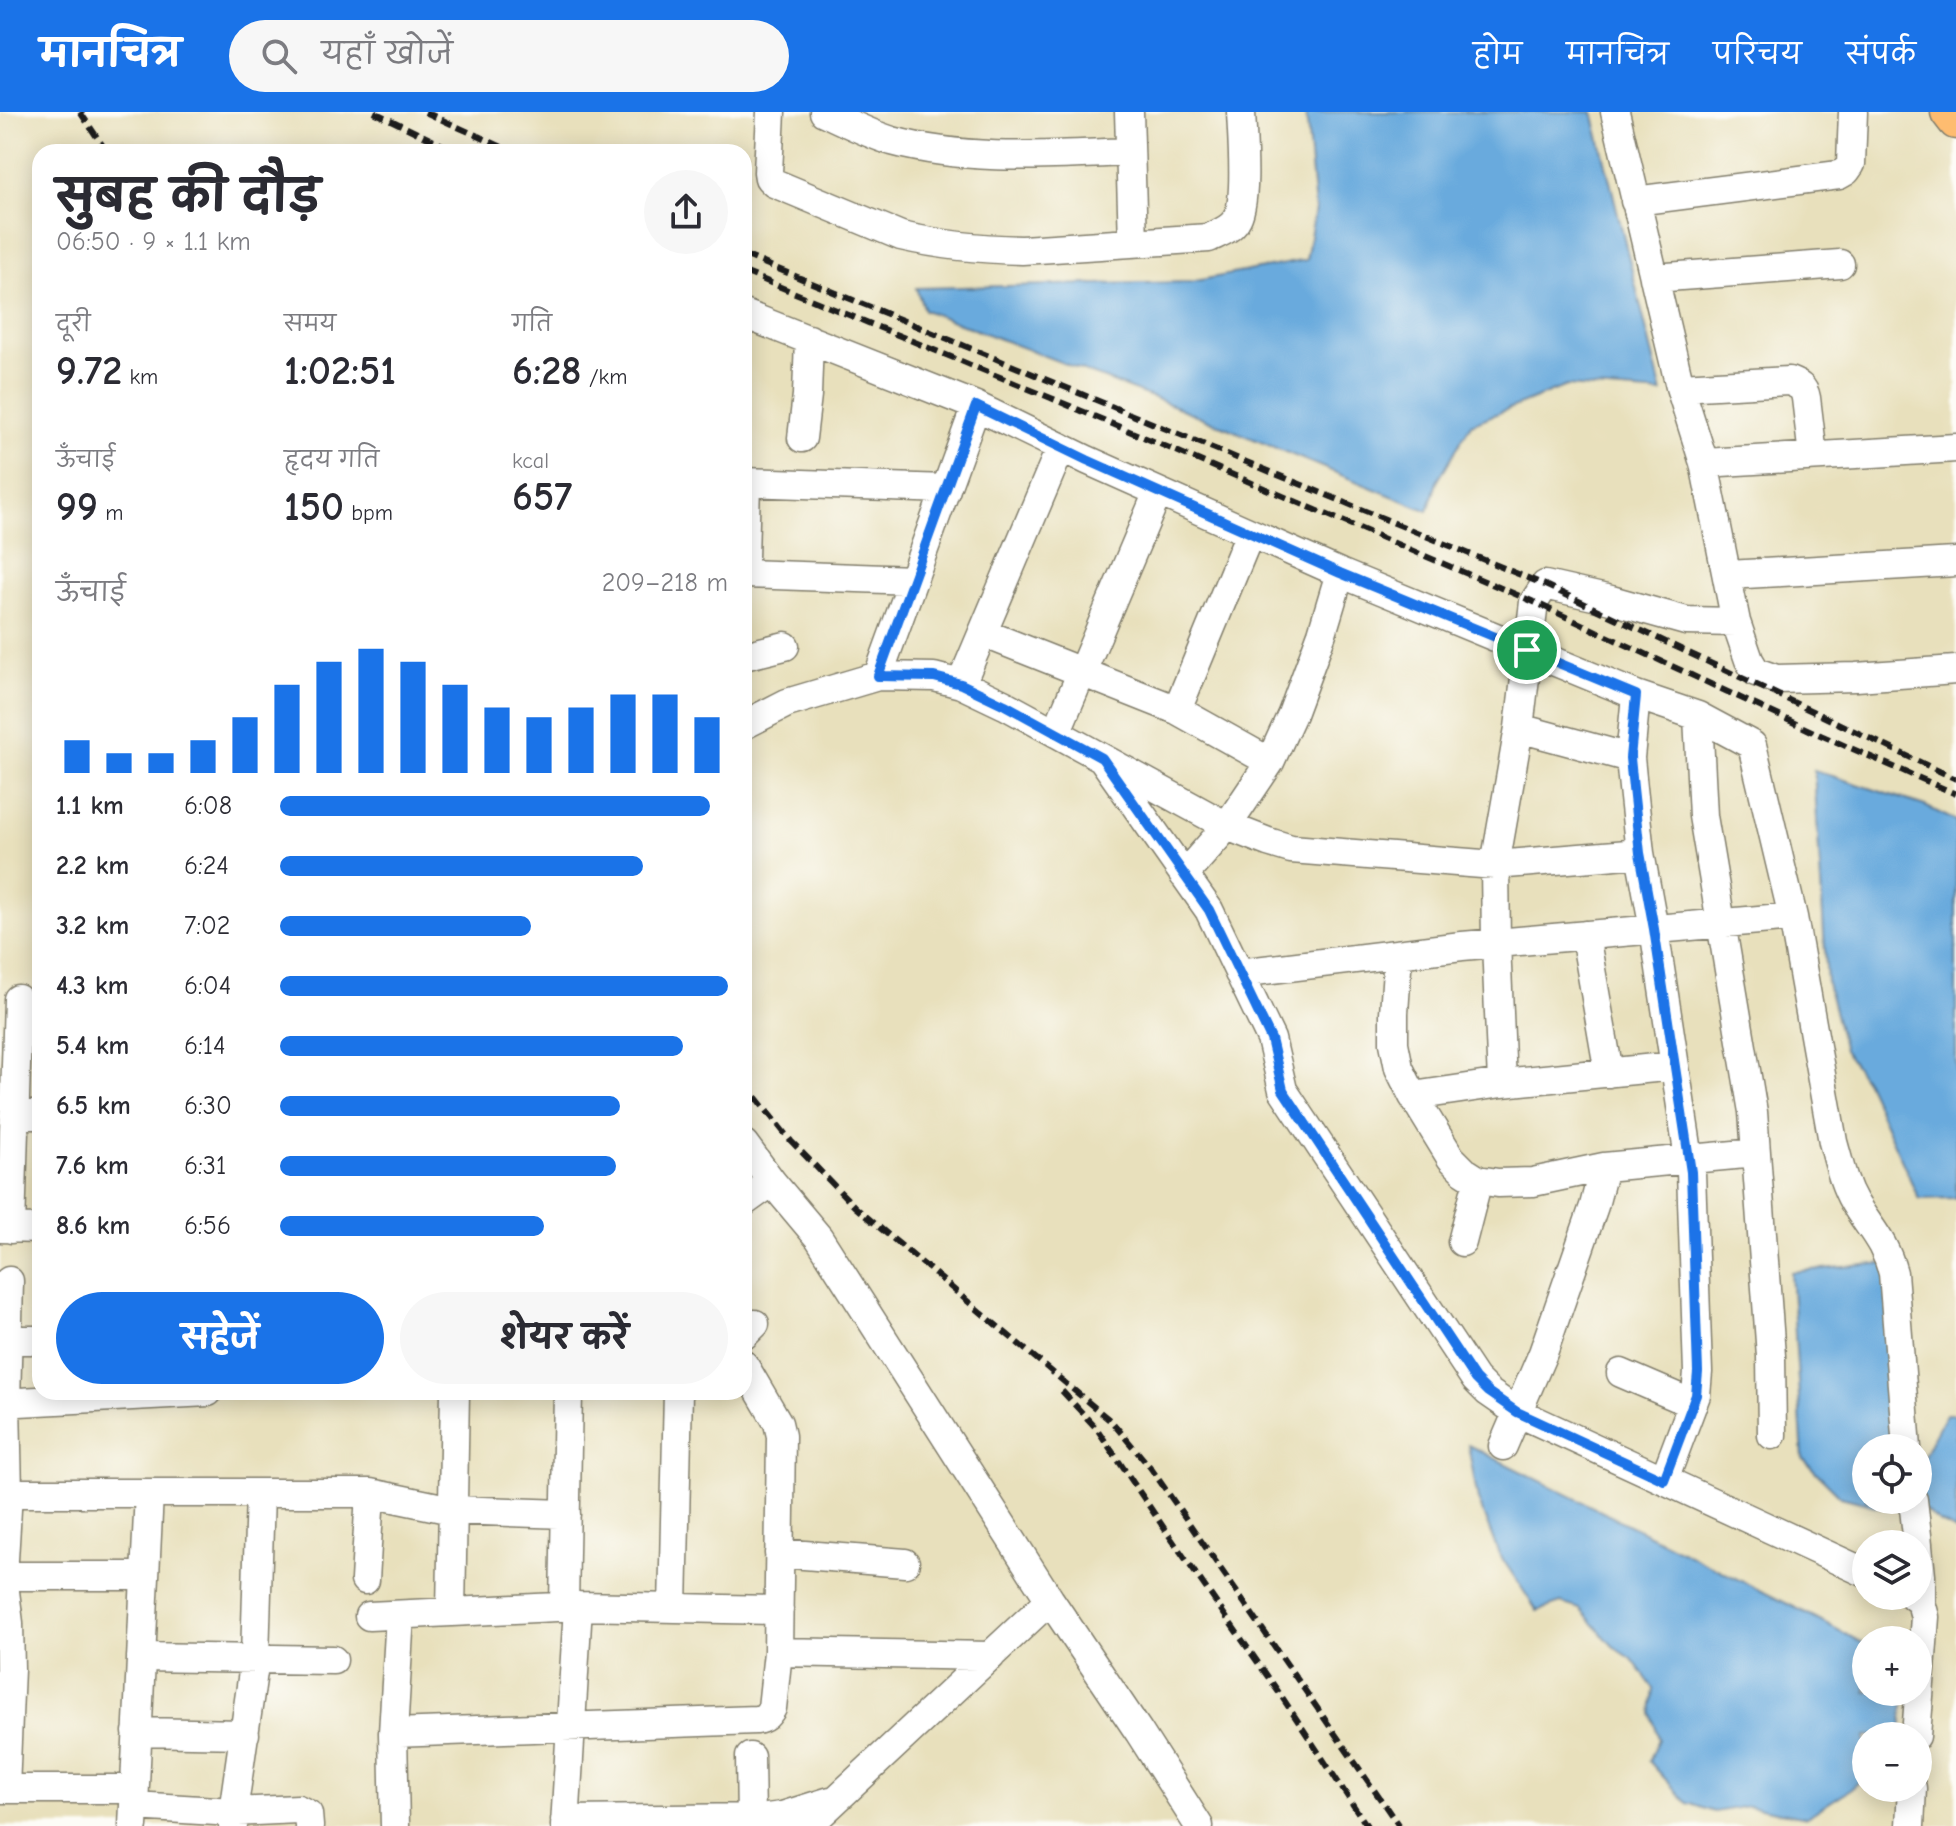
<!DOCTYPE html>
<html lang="hi">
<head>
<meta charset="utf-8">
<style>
	body { margin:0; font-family:"Comic Neue","Playpen Sans Deva",sans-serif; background:#f7f7f7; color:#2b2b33; height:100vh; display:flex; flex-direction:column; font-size:30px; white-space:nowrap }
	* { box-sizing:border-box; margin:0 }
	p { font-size:26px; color:#7c7c81 }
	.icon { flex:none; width:44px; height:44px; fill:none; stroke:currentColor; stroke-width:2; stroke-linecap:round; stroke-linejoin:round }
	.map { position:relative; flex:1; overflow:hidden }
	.panel { position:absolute; left:32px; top:32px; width:720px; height:1256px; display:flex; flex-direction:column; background:#fff; border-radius:24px; box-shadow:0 4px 20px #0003 }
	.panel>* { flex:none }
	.fabs { position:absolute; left:1852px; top:1322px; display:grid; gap:16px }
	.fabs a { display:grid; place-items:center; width:80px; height:80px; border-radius:50%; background:#fff; box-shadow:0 4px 20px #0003; font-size:40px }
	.pin { position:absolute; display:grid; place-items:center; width:68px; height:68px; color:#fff; margin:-34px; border:4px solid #fff; border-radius:50%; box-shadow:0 2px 8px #0007 }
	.round { display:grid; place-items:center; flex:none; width:84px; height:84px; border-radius:42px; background:#f7f7f7 }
	.summary { display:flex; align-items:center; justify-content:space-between; height:136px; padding:0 24px }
	h1 { font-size:44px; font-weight:700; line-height:60px }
	.figures { display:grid; grid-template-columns:repeat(3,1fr); gap:12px; height:136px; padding:8px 24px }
	.figures div { display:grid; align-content:center }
	.figures b { font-size:40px; font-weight:700 }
	.figures small { font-size:22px; font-weight:400 }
	.figures p { font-size:22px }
	.chart { height:224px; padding:16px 24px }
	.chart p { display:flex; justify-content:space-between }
	.chart svg { width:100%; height:144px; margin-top:8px; stroke:#1a73e8; stroke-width:6 }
	.cta { display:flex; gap:16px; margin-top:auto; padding:16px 24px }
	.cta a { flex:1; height:92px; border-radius:48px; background:#1a73e8; color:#fff; font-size:32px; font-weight:700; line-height:92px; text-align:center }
	.cta a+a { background:#f7f7f7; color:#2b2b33 }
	ul { padding:0 24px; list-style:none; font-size:26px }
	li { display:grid; grid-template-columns:128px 96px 1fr; align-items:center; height:60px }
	li i { height:20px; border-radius:10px; background:#1a73e8 }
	header { display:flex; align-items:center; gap:48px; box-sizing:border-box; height:112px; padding:0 40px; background:#1a73e8; color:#fff }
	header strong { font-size:38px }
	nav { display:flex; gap:44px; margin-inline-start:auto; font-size:28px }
	.search { width:560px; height:72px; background:#f7f7f7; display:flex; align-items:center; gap:20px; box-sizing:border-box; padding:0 28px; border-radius:44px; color:#7c7c81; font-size:30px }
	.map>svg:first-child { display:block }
	.water { fill:#69aadd; stroke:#42637c; stroke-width:2 }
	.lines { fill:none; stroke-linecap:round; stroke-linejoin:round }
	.minor-casing { stroke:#827e6c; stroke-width:31 }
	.major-casing { stroke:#827e6c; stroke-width:39 }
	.minor { stroke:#fff; stroke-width:28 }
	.major { stroke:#febc70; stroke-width:36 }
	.rail { stroke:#1c1c1c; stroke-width:6; stroke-dasharray:12 6; stroke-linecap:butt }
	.route-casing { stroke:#fff; stroke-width:16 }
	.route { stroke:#1a73e8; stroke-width:10 }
</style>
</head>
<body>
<header>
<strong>मानचित्र</strong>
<div class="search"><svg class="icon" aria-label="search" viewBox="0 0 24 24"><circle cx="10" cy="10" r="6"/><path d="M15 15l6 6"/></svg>यहाँ खोजें</div>
<nav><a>होम</a><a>मानचित्र</a><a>परिचय</a><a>संपर्क</a></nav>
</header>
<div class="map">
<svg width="1956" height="1714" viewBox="0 0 1956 1714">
	<rect width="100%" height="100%" fill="#fdfcf7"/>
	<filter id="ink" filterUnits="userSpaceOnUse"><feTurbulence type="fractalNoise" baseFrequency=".0125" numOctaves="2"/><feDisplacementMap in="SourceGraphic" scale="16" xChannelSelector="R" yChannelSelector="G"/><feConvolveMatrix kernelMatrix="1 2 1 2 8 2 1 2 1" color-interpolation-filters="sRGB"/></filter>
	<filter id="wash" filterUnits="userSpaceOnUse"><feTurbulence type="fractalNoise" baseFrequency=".006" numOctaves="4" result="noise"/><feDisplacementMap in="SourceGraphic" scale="32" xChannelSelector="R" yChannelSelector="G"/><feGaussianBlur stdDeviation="1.8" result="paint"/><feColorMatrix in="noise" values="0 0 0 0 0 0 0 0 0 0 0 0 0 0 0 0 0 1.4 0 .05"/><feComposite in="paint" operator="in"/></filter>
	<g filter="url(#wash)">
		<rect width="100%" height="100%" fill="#e8e0bc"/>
		<path class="water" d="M 1306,0 L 1593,0 L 1662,281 L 1566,274 L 1471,312 L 1437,370 L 1428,399 L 1162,289 L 924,198 L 916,176 L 1190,170 L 1306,148 L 1315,97 Z
			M 1814,658 L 1925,694 L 1956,709 L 1956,1086 L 1919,1087 L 1866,970 L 1844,938 L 1827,871 Z
			M 1896,1150 L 1904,1336 L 1866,1336 L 1866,1388 L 1895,1388 L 1887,1397 L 1841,1385 L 1803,1347 L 1791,1160 Z
			M 1946,1302 L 1956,1302 L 1956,1419 L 1939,1410 L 1913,1389 L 1918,1388 C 1918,1348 1927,1336 1946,1302 Z
			M 1468,1333 L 1816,1506 L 1866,1533 L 1866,1580 L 1904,1580 L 1901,1624 L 1866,1624 L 1866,1664 L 1852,1676 L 1807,1705 L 1749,1694 L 1714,1700 L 1687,1691 L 1649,1649 L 1659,1627 L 1651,1601 L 1654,1577 L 1632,1547 L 1613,1534 L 1580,1497 L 1561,1491 L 1537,1499 L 1498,1440 L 1478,1388 Z"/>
	</g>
	<g filter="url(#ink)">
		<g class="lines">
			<g class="minor-casing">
				<path id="minor" d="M 771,0 L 768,60 L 769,66 L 774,71 L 901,124 C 940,133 982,137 1022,138 L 1209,126 C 1219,121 1230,118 1236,108 C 1248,91 1242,24 1241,0
					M 824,0 C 846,10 869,22 892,29 C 969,50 1051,43 1130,40
					M 1129,0 L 1133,130
					M 1615,0 L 1680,275 L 1704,351 L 1736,510 L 1749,548 L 1756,560 L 1776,567 L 1856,565 L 1956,558
					M 1635,89 L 1839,63 L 1846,59 L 1851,52 L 1853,0
					M 1654,166 L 1840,152
					M 744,202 L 976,294 L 1087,348 L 1340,461 L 1636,583 L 1698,604 L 1752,633 L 1793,805 L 1833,1030 C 1839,1051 1843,1071 1854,1090 C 1870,1117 1884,1128 1893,1161 L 1907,1336
					M 1680,275 L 1789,269 C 1799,273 1804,275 1806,286 L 1813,344
					M 802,326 L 807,283 L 809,227
					M 1704,351 L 1956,336
					M 744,370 L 946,377
					M 744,447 L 746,370
					M 744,462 L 913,468
					M 1728,463 L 1956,450
					M 983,521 L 1177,598 L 1270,650
					M 744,544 L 785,534
					M 878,564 L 976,294
					M 961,572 L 1061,335
					M 1636,583 L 1630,646 L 1633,676 L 1640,741 L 1654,817 L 1691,1060 L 1698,1260 L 1696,1283 L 1664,1368
					M 1177,598 L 1250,421
					M 1698,604 L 1703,704 L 1753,1000 L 1771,1244 L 1772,1323
					M 744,613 L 787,591 L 878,564 L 934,565 L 961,572 L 1005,593 L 1227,714 L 1268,730 L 1291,737 L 1495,753 L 1640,741
					M 1519,616 L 1630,646
					M 1056,621 L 1158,380
					M 1102,646 L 1209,798 L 1271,927 L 1283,978 L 1475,1267 L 1488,1280 L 1517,1300 L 1866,1461
					M 1184,763 L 1227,714 L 1270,650 L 1292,602 L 1322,521 L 1340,461
					M 1585,823 L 1609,961
					M 1398,842 L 1394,901 L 1394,931 L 1399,956 L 1413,984 L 1451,1046 L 1464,1059 L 1478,1068 L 1498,1071 L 1533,1070 L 1604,1055 L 1756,1041
					M 1239,861 L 1462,834 L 1793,805
					M 1502,971 L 1496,831 L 1495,753 L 1519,616 L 1534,490 L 1545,473 L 1611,488 L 1686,509 L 1736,510
					M 1413,984 L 1502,971 L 1675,954
					M 14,1003 L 40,1003
					M 744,1032 L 772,1070 L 819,1126 L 1050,1488 L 1139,1620 L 1199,1714
					M 744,1090 L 772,1070
					M 0,1116 L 40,1117
					M 11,1117 L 18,887
					M 1462,1130 L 1478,1068
					M 744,1223 L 755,1212
					M 8,1228 L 40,1228
					M 1621,1261 L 1693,1292
					M 0,1291 L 208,1280
					M 1503,1334 L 1543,1241 L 1594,1094 L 1604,1055
					M 0,1381 L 370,1381 L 452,1398 L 566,1402
					M 1913,1388 L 1918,1432
					M 1918,1434 L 1921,1464 L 1921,1490
					M 779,1441 L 905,1451
					M 3,1464 L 145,1464
					M 365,1468 L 370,1381
					M 1913,1484 L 1921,1490 L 1925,1505 L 1916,1624
					M 564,1494 L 568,1280
					M 673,1496 L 678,1280
					M 451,1500 L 455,1280
					M 369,1504 L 578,1494 L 779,1498
					M 778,1540 L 991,1544
					M 141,1545 L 333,1548
					M 137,1620 L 245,1622
					M 393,1621 L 756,1608 C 764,1607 767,1604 772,1596 L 778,1540 L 781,1324 L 778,1311 L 744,1253
					M 750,1645 L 751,1706
					M 0,1677 L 134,1677
					M 5,1677 L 10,1557 L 9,1511 L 3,1464 L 8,1381 L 6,1291 L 9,1169
					M 134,1694 L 233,1700 L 298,1697 L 308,1702 L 309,1714
					M 565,1708 L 767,1706 L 782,1704 L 830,1689
					M 133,1714 L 149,1381
					M 233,1714 L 233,1700 L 255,1546 L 260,1381
					M 395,1714 L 393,1621 L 400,1503
					M 565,1714 L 578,1494
					M 808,1714 L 1050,1488
					M 1910,1714 L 1912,1676"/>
			</g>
			<g class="major-casing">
				<path id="major" d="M 1949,0 L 1956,9"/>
			</g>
			<use href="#minor" class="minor"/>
			<use href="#major" class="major"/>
			<path class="rail" d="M 80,0 L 107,40
				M 374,0 L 457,40
				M 425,0 L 513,40
				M 744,143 L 1545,473 L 1956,667
				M 744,160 L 1051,286 L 1534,490 L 1816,621 L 1956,682
				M 744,971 L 791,1029 L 855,1095 L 1112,1310 L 1150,1355 L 1399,1714
				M 1062,1279 L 1097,1317 L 1168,1422 L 1282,1585 L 1367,1714"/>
		</g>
	</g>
	<g class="lines" filter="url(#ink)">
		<g class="route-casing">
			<path id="route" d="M 976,294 L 1087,348 L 1340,461 L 1636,583 L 1630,646 L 1633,676 L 1640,741 L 1654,817 L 1691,1060 L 1698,1260 L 1696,1283 L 1664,1368 L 1517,1300 L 1488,1280 L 1475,1267 L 1283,978 L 1271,927 L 1209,798 L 1102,646 L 1005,593 L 961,572 L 934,565 L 878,564 Z"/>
		</g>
		<use href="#route" class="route"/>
	</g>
</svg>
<div class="fabs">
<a><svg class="icon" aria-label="locate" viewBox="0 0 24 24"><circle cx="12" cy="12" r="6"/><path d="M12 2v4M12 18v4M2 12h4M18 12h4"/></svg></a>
<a><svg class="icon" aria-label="layers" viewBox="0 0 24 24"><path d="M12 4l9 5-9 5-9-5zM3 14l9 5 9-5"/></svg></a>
<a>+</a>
<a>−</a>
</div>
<div class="pin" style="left:1527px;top:538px;background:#1e9e55"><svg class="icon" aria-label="arrive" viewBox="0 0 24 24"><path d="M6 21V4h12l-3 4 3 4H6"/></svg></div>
<section class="panel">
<div class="summary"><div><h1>सुबह की दौड़</h1><p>06:50 · 9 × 1.1 km</p></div><a class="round"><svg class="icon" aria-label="share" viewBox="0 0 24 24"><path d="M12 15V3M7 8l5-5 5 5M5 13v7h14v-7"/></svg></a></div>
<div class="figures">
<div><p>दूरी</p><b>9.72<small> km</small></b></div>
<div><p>समय</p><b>1:02:51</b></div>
<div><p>गति</p><b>6:28<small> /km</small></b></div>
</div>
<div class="figures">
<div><p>ऊँचाई</p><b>99<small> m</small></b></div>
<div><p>हृदय गति</p><b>150<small> bpm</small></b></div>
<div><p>kcal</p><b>657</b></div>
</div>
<div class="chart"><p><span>ऊँचाई</span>209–218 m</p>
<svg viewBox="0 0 160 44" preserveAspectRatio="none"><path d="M5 44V34M15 44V38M25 44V38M35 44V34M45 44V27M55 44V17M65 44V10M75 44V6M85 44V10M95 44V17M105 44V24M115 44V27M125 44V24M135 44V20M145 44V20M155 44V27"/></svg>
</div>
<ul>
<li><b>1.1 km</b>6:08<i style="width:96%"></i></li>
<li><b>2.2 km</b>6:24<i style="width:81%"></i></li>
<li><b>3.2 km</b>7:02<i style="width:56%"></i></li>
<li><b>4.3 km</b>6:04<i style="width:100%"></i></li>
<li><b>5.4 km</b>6:14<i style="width:90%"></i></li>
<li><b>6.5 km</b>6:30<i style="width:76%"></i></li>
<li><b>7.6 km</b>6:31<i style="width:75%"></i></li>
<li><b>8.6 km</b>6:56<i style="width:59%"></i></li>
</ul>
<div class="cta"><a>सहेजें</a><a>शेयर करें</a></div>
</section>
</div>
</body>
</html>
